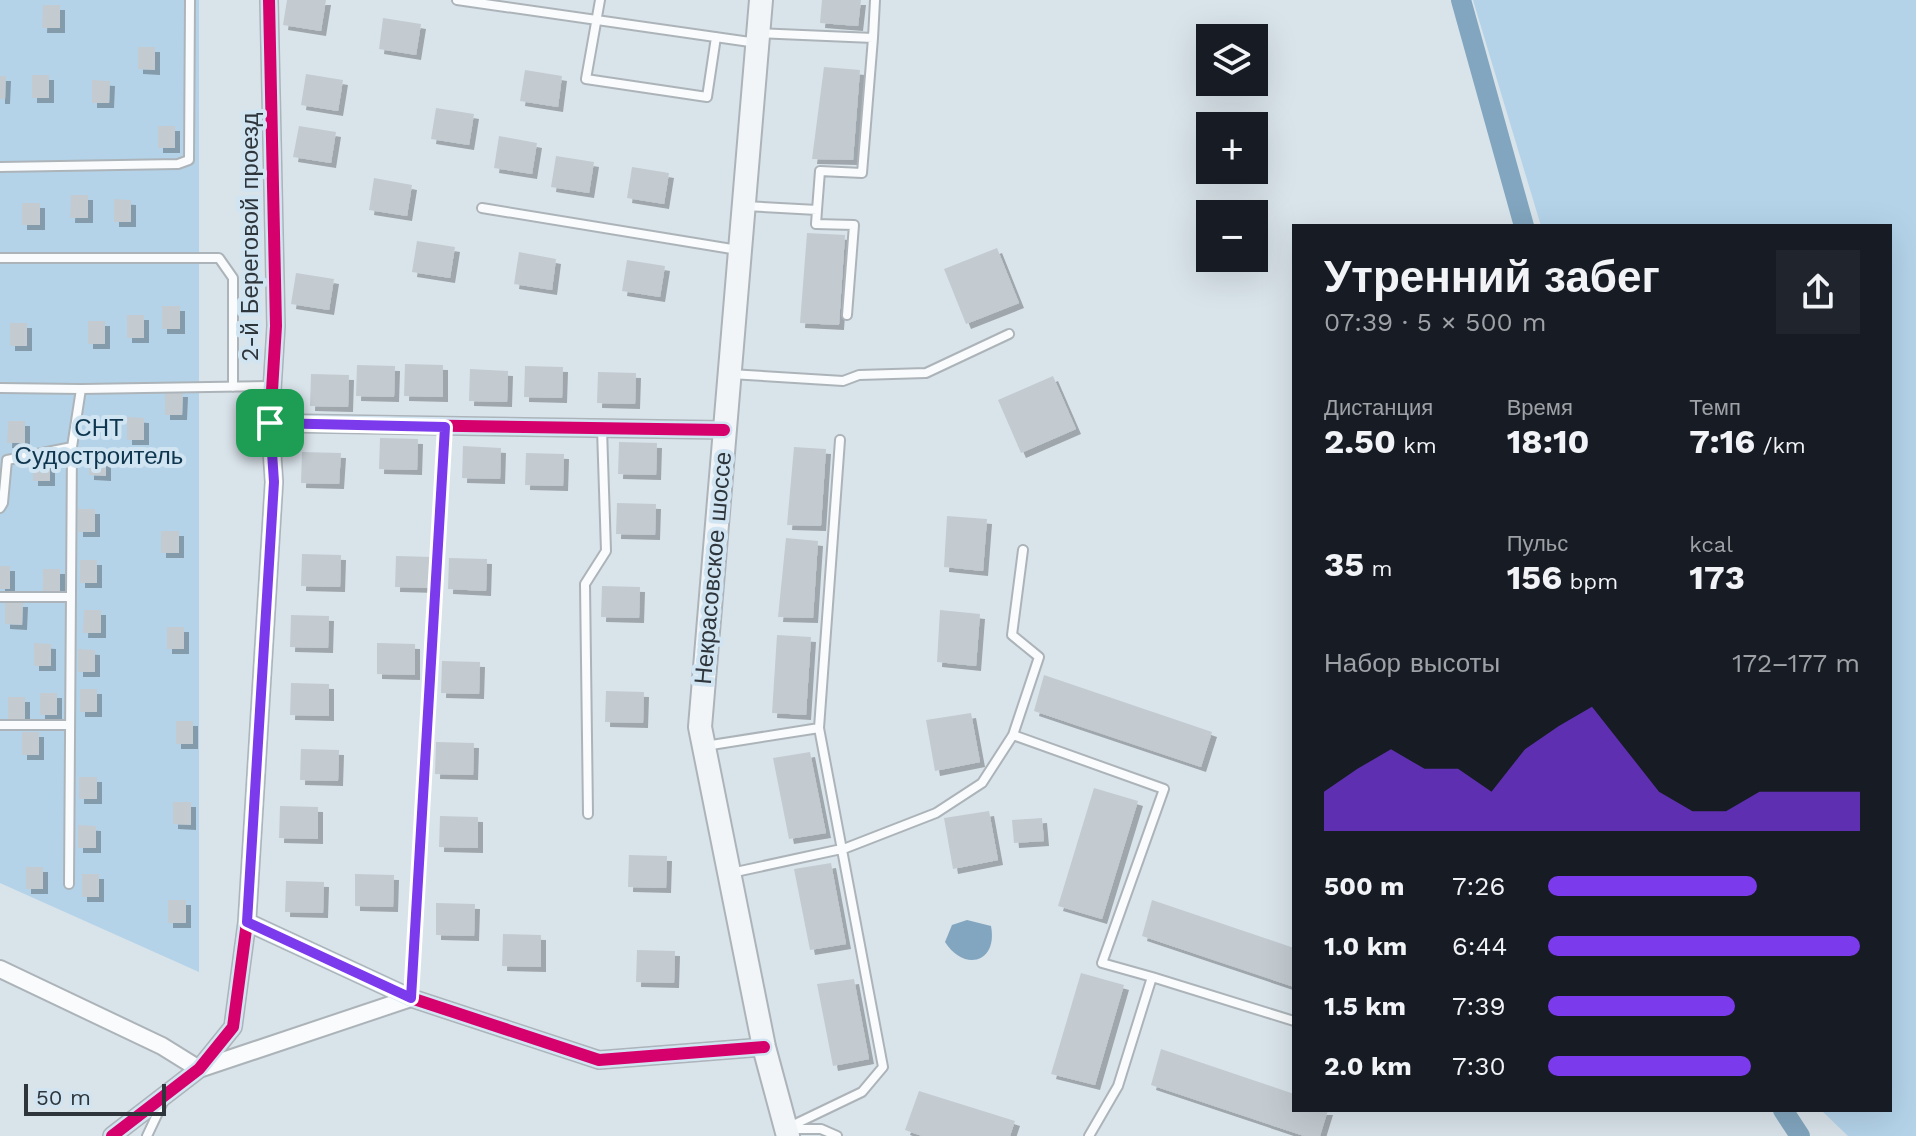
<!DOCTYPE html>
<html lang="ru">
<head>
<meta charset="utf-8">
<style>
	body { margin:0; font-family:"Work Sans",sans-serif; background:#20242c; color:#f1f3f6; height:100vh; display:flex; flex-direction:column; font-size:30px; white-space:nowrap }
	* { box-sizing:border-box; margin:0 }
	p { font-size:26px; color:#9ea1a6 }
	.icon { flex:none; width:44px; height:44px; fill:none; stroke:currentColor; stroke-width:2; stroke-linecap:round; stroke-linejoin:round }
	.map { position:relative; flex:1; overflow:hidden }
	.panel { position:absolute; left:1292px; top:224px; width:600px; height:888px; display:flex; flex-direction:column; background:#171b24; border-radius:0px; box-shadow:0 8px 32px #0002 }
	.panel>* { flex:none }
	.fabs { position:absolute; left:1196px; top:24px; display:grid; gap:16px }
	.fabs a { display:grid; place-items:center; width:72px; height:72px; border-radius:0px; background:#171b24; box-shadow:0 8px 32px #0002; font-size:40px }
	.scale { position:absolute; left:24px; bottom:20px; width:142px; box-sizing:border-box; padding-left:8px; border:4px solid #2e353b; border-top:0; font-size:22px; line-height:28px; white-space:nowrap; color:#2e353b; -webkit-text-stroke:6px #d1e4f2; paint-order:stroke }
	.pin { position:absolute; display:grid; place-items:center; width:68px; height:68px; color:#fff; margin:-34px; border-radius:16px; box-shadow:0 4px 12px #0006 }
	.round { display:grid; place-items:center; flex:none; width:84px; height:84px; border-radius:0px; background:#20242c }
	.head { display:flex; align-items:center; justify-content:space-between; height:136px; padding:0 32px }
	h1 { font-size:44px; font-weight:700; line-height:60px }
	.figures { display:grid; grid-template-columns:repeat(3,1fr); gap:12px; height:136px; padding:8px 32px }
	.figures div { display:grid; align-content:center }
	.figures b { font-size:34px; font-weight:700 }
	.figures small { font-size:22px; font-weight:400 }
	.figures p { font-size:22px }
	.chart { height:224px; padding:16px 32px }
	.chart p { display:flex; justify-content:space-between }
	.chart svg { width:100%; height:144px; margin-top:8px; fill:#7c3aed; opacity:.7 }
	ul { padding:0 32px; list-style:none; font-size:26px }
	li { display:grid; grid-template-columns:128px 96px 1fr; align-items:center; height:60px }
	li i { height:20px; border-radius:10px; background:#7c3aed }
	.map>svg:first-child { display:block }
	.green { fill:#b4d3e9 }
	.water { fill:#82a6bf }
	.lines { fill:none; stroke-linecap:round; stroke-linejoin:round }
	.canal { stroke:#82a6bf; stroke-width:20 }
	.building { fill:#c3cbd1; filter:url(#shadow) }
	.service-casing { stroke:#acb4b9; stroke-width:12 }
	.minor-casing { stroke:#acb4b9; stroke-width:20 }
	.secondary-casing { stroke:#acb4b9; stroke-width:26 }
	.service { stroke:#f9fbfc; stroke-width:8 }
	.minor { stroke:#f9fbfc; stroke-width:16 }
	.secondary { stroke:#f2f5f8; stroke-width:22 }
	.cycleway-casing { stroke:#d1e4f2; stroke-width:17 }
	.cycleway { stroke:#d6006c; stroke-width:12 }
	.route-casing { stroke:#fff; stroke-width:16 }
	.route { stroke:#7c3aed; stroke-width:10 }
	.labels { text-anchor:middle; stroke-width:8; stroke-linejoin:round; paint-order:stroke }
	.street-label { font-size:24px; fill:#2e353b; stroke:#d1e4f2 }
	.park-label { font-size:24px; fill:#0e364e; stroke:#d1e4f2 }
</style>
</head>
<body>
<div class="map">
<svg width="1916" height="1136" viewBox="0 0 1916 1136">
	<defs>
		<filter id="shadow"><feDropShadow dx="5" dy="5" stdDeviation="0" flood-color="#0004"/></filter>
	</defs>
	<rect width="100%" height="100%" fill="#d9e3ea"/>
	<path class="green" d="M 0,0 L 199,0 L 199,972 L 0,883 Z
		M 1473,0 L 1916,0 L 1916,1136 L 1848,1136 L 1821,1110 L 1890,1110 L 1890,226 L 1541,226 Z"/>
	<path class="water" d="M 967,920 L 991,926 C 998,963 964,972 945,942 L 952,925 Z"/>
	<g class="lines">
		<path class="canal" d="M 1461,0 L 1524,226
			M 1783,1110 L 1800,1136"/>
	</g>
	<path class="building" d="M 287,0 L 326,0 L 321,31 L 283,25 Z
		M 822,0 L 861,0 L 858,26 L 820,23 Z
		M 43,5 L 60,5 L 60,28 L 42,28 Z
		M 383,18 L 421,24 L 416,55 L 379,49 Z
		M 138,47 L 155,47 L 155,70 L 138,69 Z
		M 824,67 L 860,70 L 853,160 L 812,159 Z
		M 525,70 L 562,76 L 558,107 L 520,101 Z
		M 306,74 L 343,80 L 338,111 L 301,105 Z
		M 32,75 L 49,75 L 49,98 L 32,98 Z
		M 0,76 L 6,76 L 5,99 L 0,99 Z
		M 92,80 L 110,81 L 109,103 L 92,103 Z
		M 436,108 L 474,114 L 469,145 L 431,139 Z
		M 158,126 L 175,126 L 175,148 L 158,148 Z
		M 299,126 L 336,132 L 331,163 L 293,157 Z
		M 499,136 L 537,143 L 532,174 L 494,168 Z
		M 556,156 L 594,162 L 589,193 L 551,187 Z
		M 632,167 L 669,173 L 664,204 L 627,198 Z
		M 374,178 L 412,185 L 407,216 L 369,210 Z
		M 71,195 L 88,195 L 88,218 L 70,218 Z
		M 114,199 L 131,200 L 131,222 L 114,222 Z
		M 22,203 L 40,203 L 40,225 L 22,225 Z
		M 807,233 L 845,235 L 839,325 L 800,323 Z
		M 417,241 L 455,247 L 450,278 L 412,272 Z
		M 997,248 L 1019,303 L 966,324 L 944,269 Z
		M 519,252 L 556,259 L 552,290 L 514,284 Z
		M 627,260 L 665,266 L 660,297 L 622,291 Z
		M 296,273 L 334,279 L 329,310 L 291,304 Z
		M 162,306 L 180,306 L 180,329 L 162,329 Z
		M 127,315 L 144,315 L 144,338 L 127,338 Z
		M 88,321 L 105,321 L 105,344 L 88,344 Z
		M 10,323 L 27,323 L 27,346 L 10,346 Z
		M 405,364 L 443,365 L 443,397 L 404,396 Z
		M 357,365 L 395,366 L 394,397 L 356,396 Z
		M 525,366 L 563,367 L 562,398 L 524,397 Z
		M 470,369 L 508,371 L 507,402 L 469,401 Z
		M 598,372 L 636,373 L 635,404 L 597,403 Z
		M 311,374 L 349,375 L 348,407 L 310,406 Z
		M 1053,376 L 1076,429 L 1021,453 L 998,400 Z
		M 165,392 L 183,392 L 182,415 L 165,415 Z
		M 127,417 L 144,418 L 144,440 L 127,440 Z
		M 8,421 L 25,421 L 25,443 L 7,443 Z
		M 380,438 L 418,439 L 417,470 L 379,469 Z
		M 619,442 L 657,443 L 656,475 L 618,474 Z
		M 463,446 L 501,448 L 500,479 L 462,478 Z
		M 794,447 L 826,449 L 821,526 L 787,525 Z
		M 302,452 L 341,453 L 339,484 L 301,483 Z
		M 89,453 L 106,453 L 106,476 L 89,475 Z
		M 526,453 L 564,454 L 563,486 L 525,485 Z
		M 33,458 L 50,459 L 50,481 L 33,481 Z
		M 617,503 L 656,504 L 655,535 L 616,534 Z
		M 78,509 L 95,509 L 95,532 L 78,532 Z
		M 947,516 L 987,519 L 983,571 L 944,567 Z
		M 161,531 L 179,531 L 179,553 L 161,553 Z
		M 786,538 L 818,541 L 813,618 L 778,617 Z
		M 302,554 L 341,555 L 340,587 L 301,586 Z
		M 396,556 L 434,557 L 433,588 L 395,587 Z
		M 449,558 L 487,559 L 486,591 L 448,589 Z
		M 80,560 L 97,560 L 97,583 L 80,583 Z
		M 0,566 L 10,566 L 10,589 L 0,589 Z
		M 43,569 L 60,569 L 60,591 L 43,591 Z
		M 602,586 L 640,587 L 639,618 L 601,617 Z
		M 5,602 L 23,602 L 22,625 L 5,624 Z
		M 84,610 L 101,610 L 101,633 L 83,633 Z
		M 940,610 L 980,614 L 976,666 L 937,662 Z
		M 291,615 L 329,616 L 328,648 L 290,647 Z
		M 167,627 L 184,627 L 184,649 L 167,649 Z
		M 777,635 L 811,637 L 806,715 L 772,713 Z
		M 34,643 L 51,644 L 51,666 L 34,666 Z
		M 377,643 L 415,644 L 415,675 L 377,674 Z
		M 78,649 L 95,650 L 95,672 L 78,672 Z
		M 442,661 L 480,662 L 479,694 L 441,693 Z
		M 1044,675 L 1212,732 L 1201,767 L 1034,711 Z
		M 291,683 L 329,684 L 329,716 L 290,715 Z
		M 80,689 L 97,689 L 97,712 L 80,712 Z
		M 606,691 L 644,692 L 643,723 L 605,722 Z
		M 40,693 L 57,693 L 57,715 L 40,715 Z
		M 8,697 L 25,697 L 25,720 L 8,720 Z
		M 971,713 L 980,762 L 935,771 L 926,720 Z
		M 176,721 L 193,721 L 193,744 L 176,744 Z
		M 22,732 L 39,732 L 39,755 L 22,755 Z
		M 436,742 L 474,743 L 473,775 L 435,774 Z
		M 301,749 L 339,750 L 338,781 L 300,780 Z
		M 810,752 L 826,833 L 789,839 L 773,758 Z
		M 79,777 L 97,777 L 97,799 L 79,799 Z
		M 1094,788 L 1138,801 L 1102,919 L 1058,906 Z
		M 173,802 L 191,802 L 191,825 L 173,824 Z
		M 280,806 L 318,807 L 318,839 L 279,838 Z
		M 989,811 L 998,860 L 953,869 L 944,818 Z
		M 440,816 L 478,817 L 478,848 L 439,847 Z
		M 1042,818 L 1044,841 L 1014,843 L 1012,820 Z
		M 78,825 L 96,826 L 96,848 L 78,848 Z
		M 629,855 L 667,856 L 666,888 L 628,887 Z
		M 831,863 L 846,944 L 810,950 L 794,869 Z
		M 26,867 L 43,867 L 43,889 L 26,889 Z
		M 82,874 L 99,874 L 99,897 L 82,897 Z
		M 355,874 L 394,875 L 393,907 L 355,906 Z
		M 286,881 L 324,882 L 323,913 L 285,912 Z
		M 168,900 L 186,900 L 186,923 L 168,923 Z
		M 1152,900 L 1294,948 L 1294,987 L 1142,936 Z
		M 436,903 L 475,904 L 474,936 L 436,935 Z
		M 503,934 L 541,935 L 541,967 L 502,966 Z
		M 637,950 L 675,951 L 674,983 L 636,982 Z
		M 1081,973 L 1124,985 L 1095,1085 L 1051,1074 Z
		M 854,979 L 869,1059 L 833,1066 L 817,984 Z
		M 1161,1049 L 1294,1094 L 1294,1110 L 1328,1110 L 1320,1136 L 1304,1136 L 1151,1085 Z
		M 919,1091 L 1015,1121 L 1010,1136 L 922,1136 L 905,1130 Z"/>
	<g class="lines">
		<g class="service-casing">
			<path id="service" d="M 457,0 L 757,43
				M 600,0 L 586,79 L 707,97 L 716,37
				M 759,33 L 873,38 L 875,0
				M 0,167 L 178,164 L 189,160 L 190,0
				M 745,206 L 817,210 L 816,224 L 854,225 L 847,315
				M 482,208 L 738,250
				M 817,210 L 820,171 L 862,173 L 873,38
				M 0,258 L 219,258 L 233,278 L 233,387
				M 730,374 L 843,381 L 859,375 L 926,373 L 1009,334
				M 0,388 L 81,389
				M 0,508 L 3,503 L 7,460 L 72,447
				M 1023,550 L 1012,635 L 1039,657 L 1013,735 L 1164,789 L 1102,963 L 1152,977 L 1118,1086 L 1089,1136
				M 0,597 L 71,597
				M 0,725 L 70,725
				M 705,746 L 819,728 L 840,440
				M 588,814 L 585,584 L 606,551 L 602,429
				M 731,873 L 846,848 L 936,813 L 982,783 L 1013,735
				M 69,884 L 72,447 L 81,389 L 272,386
				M 1152,977 L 1294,1021
				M 411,997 L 445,427
				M 787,1128 L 862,1092 L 883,1067 L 819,728
				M 791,1129 L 821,1129 L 837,1136
				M 147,1136 L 164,1100"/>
		</g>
		<g class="minor-casing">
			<path id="minor" d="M 270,423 L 724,430
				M 247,922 L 411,998 L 599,1060 L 764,1047
				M 0,969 L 162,1046 L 199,1069 L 411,998
				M 112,1136 L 199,1069 L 233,1027 L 247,922 L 274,482 L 270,423 L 276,326 L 269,0"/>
		</g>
		<g class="secondary-casing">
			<path id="secondary" d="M 761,0 L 700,727 L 764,1047 L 788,1136"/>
		</g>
		<use href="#service" class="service"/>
		<use href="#minor" class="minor"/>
		<use href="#secondary" class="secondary"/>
		<g class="cycleway-casing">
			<path id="cycleway" d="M 270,423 L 724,430
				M 247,922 L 411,998 L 599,1060 L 764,1047
				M 112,1136 L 199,1069 L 233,1027 L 247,922 L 274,482 L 270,423 L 276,326 L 269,0"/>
		</g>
		<use href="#cycleway" class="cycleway"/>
	</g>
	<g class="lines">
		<g class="route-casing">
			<path id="route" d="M 270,423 L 445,427 L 411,998 L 247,922 L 274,482 Z"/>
		</g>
		<use href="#route" class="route"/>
	</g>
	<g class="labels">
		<g class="street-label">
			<text transform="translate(250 237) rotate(-90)" y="8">2-й Береговой проезд</text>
			<text transform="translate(713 568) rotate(-85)" y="8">Некрасовское шоссе</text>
		</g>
		<g class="park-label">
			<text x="99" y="436">СНТ<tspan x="99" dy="28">Судостроитель</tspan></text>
		</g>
	</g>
</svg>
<div class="fabs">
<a><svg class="icon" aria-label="layers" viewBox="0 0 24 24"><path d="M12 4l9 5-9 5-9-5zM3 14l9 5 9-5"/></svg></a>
<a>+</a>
<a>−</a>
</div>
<div class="scale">50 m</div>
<div class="pin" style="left:270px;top:423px;background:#1e9e55"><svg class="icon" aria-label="arrive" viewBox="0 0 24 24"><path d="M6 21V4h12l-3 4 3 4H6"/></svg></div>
<section class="panel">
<div class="head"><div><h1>Утренний забег</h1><p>07:39 · 5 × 500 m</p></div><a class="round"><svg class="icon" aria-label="share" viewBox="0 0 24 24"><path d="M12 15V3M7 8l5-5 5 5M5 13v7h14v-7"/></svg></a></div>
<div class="figures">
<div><p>Дистанция</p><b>2.50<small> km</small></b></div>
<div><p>Время</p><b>18:10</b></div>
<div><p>Темп</p><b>7:16<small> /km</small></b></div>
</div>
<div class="figures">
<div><b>35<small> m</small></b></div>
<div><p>Пульс</p><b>156<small> bpm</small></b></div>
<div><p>kcal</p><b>173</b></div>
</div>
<div class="chart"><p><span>Набор высоты</span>172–177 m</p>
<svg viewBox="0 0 160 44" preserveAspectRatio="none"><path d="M0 44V32L10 25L20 19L30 25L40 25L50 32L60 19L70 12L80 6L90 19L100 32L110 38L120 38L130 32L140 32L150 32L160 32V44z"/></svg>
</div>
<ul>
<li><b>500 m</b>7:26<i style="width:67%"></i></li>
<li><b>1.0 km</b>6:44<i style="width:100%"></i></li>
<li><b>1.5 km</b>7:39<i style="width:60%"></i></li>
<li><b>2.0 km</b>7:30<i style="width:65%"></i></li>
</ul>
</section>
</div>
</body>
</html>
